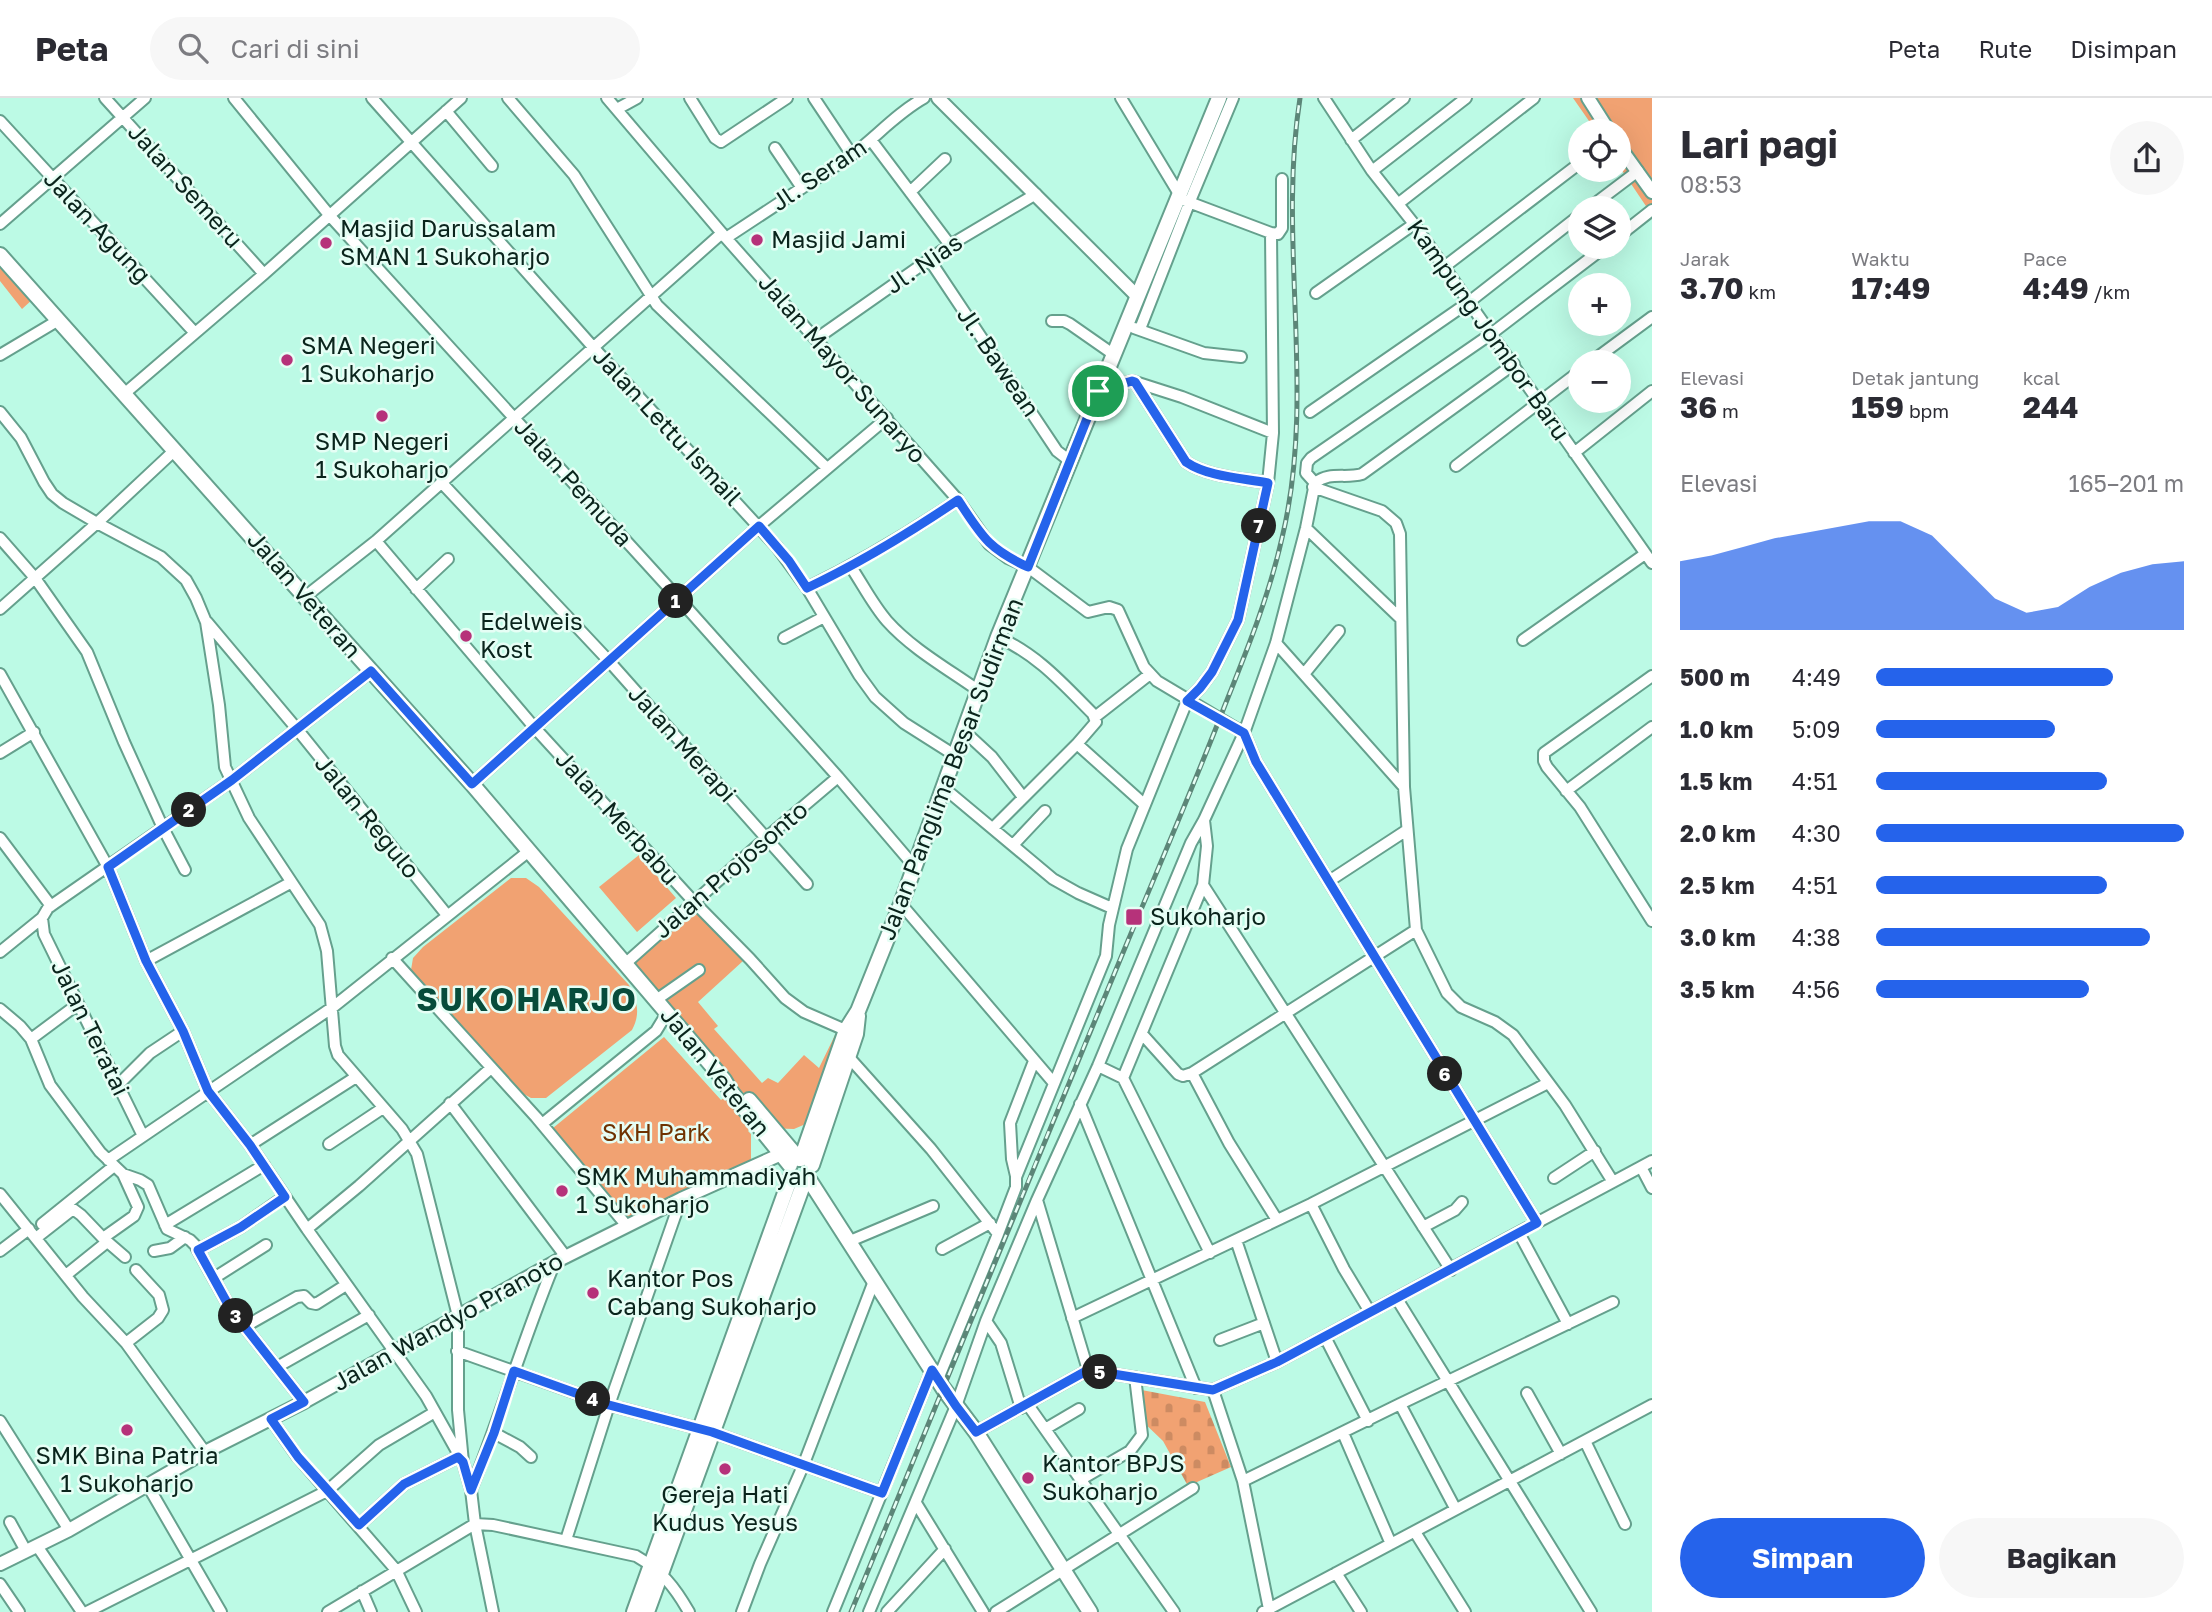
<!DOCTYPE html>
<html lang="id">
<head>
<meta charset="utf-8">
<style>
	body { margin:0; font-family:"Golos Text",sans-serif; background:#f7f7f7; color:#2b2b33; height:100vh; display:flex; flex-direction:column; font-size:26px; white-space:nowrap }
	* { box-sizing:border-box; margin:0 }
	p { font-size:23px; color:#7c7c81 }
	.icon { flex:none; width:38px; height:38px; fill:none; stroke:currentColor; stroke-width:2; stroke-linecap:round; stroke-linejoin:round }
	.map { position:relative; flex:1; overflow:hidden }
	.details { display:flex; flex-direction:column; background:#fff; width:560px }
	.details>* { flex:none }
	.fabs { position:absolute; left:1568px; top:21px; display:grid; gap:14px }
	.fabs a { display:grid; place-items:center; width:63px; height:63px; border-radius:50%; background:#fff; box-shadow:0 7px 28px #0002; font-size:35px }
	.pin { position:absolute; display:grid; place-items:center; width:60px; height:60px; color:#fff; margin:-30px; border:4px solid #fff; border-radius:50%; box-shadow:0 2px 7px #0007 }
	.km { position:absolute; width:35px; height:35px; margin:-18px; border-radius:50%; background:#222; color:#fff; font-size:19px; line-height:35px; text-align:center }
	.round { display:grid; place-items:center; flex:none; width:74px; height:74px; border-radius:37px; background:#f7f7f7 }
	.summary { display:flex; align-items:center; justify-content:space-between; height:119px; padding:0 28px }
	h1 { font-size:38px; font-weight:700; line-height:52px }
	.metrics { display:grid; grid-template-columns:repeat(3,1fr); gap:10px; height:119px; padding:7px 28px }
	.metrics div { display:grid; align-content:center }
	.metrics b { font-size:30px; font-weight:700 }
	.metrics small { font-size:19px; font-weight:400 }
	.metrics p { font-size:19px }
	.chart { height:196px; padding:14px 28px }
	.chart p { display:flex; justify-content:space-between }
	.chart svg { width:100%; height:126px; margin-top:7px; fill:#2563eb; opacity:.7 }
	.cta { display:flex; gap:14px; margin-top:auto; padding:14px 28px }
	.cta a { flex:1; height:80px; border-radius:42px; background:#2563eb; color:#fff; font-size:28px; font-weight:700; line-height:80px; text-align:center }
	.cta a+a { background:#f7f7f7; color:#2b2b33 }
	ul { padding:0 28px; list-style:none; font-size:23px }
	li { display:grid; grid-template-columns:112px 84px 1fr; align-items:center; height:52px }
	li i { height:18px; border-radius:9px; background:#2563eb }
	header { display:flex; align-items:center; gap:42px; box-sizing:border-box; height:98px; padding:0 35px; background:#fff; border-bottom:2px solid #e1e1e2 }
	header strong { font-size:33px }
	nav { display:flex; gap:38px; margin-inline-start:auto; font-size:24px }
	.search { width:490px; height:63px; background:#f7f7f7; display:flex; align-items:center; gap:18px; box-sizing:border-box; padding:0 24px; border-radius:38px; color:#7c7c81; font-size:26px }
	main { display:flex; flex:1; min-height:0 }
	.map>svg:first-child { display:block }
	.cemetery { fill:url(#cemetery-stones) }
	.park { fill:#f1a272 }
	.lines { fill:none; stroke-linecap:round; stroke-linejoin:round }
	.minor-casing { stroke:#65a08d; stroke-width:14 }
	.tertiary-casing { stroke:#65a08d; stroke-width:16 }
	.secondary-casing { stroke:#65a08d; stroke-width:18 }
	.minor { stroke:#fff; stroke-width:10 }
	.tertiary { stroke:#fff; stroke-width:12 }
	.secondary { stroke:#fff; stroke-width:14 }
	.rail-casing { stroke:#5c8678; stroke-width:5 }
	.rail { stroke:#e6fef5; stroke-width:2.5; stroke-dasharray:8; stroke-linecap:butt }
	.route-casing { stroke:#fff; stroke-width:14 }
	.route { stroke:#2563eb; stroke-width:9 }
	.poi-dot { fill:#b6327a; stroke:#e6fef5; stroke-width:2.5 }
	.labels { text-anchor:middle; stroke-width:5; stroke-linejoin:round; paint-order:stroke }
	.street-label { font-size:24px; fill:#0a241c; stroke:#e6fef5 }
	.poi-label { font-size:24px; fill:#0a241c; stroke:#e6fef5; text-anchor:start }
	.park-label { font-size:24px; fill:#6f3200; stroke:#e6fef5 }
	.district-label { font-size:32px; font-weight:bold; letter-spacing:2px; fill:#074c3b; stroke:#e6fef5 }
</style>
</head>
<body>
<header>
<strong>Peta</strong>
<div class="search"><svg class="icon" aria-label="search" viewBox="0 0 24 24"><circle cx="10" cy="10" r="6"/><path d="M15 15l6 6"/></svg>Cari di sini</div>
<nav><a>Peta</a><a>Rute</a><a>Disimpan</a></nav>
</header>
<main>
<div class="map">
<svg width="1652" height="1514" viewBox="0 0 1652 1514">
	<defs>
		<pattern id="cemetery-stones" width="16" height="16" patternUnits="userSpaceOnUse" patternTransform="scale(1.75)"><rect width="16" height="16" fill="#f1a272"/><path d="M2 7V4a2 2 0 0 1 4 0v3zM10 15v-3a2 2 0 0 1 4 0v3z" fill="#cd8b62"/></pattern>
	</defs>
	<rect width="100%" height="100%" fill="#bcfae5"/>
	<path class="cemetery" d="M 1131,1290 L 1205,1304 L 1231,1369 L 1188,1388 L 1163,1343 L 1138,1319 Z"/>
	<path class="park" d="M 1573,0 L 1652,0 L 1652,117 L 1619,68 L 1619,33 L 1596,33 Z
		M 0,164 L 33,201 L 22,211 L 0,183 Z
		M 639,757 L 676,800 L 637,834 L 599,789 Z
		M 511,780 L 526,780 L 539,789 L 629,887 C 637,903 641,915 632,932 L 546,1000 L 531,1000 L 520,994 L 411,872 L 413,860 L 423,849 Z
		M 697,812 L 743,863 L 698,904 L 718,928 L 714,931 L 762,985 L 768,980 L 778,985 L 804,957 L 819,970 L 835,937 L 846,941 L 808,1025 L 794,1031 L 766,1030 L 631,867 Z
		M 664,939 L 721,1002 L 729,996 L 754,1027 L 748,1033 L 751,1036 L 751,1064 L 630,1126 L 553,1030 Z"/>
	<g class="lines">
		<g class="minor-casing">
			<path id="minor" d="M 105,0 L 264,176
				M 234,0 L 330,118 L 679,501 L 838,679 L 914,768
				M 372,0 L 593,249 L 777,449 L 807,490 L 859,577 L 875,599 L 904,625 L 956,658
				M 508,0 L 574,77 L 657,207 L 827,370
				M 607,0 L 726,140 L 958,402 L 989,446 L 1008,460 L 1028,469 L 1088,514 L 1109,509 L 1118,512 L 1144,569 L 1157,583 L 1244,635 L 1256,664 L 1537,1125
				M 690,0 L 715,40 L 721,44 L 787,0
				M 814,0 L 852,57
				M 1121,0 L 1179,96
				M 1324,0 L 1372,73 L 1414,126 L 1652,465
				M 617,11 L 637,0
				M 446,13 L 492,68
				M 0,23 L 195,235
				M 871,42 L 950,147
				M 1351,42 L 1404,0
				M 775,50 L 802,90
				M 1372,73 L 1466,0
				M 910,94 L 945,61
				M 1399,105 L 1534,0
				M 1589,110 L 1638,73
				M 0,126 L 145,0
				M 1271,135 L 1278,136 L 1282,130 L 1282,81
				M 1619,138 L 1652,112
				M 726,140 L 852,57 C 876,39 897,15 924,0
				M 929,161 L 1057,353 L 1070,363
				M 1444,169 L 1580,65
				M 1316,195 L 1414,126
				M 1052,223 L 1064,223 L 1070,226 L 1113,256
				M 1134,230 L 1204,255 L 1241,259
				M 1140,231 L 1190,103 L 1233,0
				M 816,241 L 950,147 L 1036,96
				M 0,257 L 57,223
				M 1591,264 L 1652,219
				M 1135,284 L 1186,364 C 1208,379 1242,380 1268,385
				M 1098,293 L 1132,283 L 1182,299 L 1273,335
				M 124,296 L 264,176 L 461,0
				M 0,314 L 21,340 L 44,384 L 52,396 L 63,405 L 97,425 L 161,459 L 186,482 L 196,500 L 206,524 L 219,607 L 225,669 L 249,720 L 320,827 L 327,853 L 335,948 L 338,957 L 402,1031 L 417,1056 L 458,1218 L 458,1312 L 463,1364 L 471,1392 L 475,1426 L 493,1514
				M 1310,314 L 1469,204 L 1580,117
				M 1574,355 L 1652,293
				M 1456,368 L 1580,273
				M 441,384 L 608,562 L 807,786
				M 1315,385 L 1306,375 L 1307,365 L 1311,360 L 1491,236 L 1605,149
				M 1313,389 L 1382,413 L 1396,425 L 1400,436 L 1404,689 L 1416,832 L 1447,895 L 1461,909 L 1495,924 L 1513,937 L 1565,1007 L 1613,1084
				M 1306,430 L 1400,520
				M 0,440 L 35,480 L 87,554 L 124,644 L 163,730 L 185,772
				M 376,443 L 534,629 L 694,804 L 750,861 L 785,900 L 804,914 L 850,934
				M 851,469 C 863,487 873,507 887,523 C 912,551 948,571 979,593
				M 807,490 C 860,464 909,435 958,402
				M 416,491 L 448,461
				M 306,498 L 376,443 L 722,135
				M 0,511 L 97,425 L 175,352
				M 207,524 L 297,631 L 447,817
				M 784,540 L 824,519
				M 1523,542 L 1645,456
				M 1276,545 L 1404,689
				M 0,576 L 108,769 L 146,863 L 183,933 L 208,993 L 250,1047 L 307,1131 L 426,1298 L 463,1364
				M 1304,576 L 1339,533
				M 1652,578 L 1544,655 L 1544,663 L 1547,669 L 1580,709 L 1652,823
				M 1095,619 L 1150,576
				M 965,634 L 992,659 L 1023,699
				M 1077,646 L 1145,707
				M 0,655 L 34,634
				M 472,686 L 759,428 L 887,320
				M 944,690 L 1053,781 L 1078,795 L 1112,810
				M 1566,693 L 1652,629
				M 993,730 L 1077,646 L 1096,624 L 1093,616 C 1063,586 1038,557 998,539
				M 0,740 L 51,808
				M 1013,747 L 1045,713
				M 1329,783 L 1407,732
				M 1203,787 L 1451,1172
				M 901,806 L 1053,984
				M 42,820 L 44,836 L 143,1038
				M 0,854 L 42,820 L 48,810 L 55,805 L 232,682 L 371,573
				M 392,860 L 536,1019 L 627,1128
				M 146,863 L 290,785
				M 626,865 L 766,740 L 838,679
				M 656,902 L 699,872
				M 0,911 L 20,928 L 31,941 L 50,987 L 100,1054 L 123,1076 L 140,1082 L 148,1087 L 167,1131 L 190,1142 L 195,1147 L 230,1210 L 304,1304
				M 1142,936 L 1178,976 L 1183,978 L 1192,975 L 1416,832
				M 31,941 L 78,906
				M 846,956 L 931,1051 L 998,1136
				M 1098,968 L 1123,980 L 1210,1155
				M 1192,975 L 1229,1045 L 1277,1122
				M 1123,980 L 1203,787 L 1207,748 L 1204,722
				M 117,988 L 150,955 L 183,933
				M 450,1005 L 566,1159
				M 1080,1006 L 1196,1290
				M 542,1026 L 656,933 L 667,915
				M 329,1046 L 383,1010
				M 250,1047 L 356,979
				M 108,1062 L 333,909 L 529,753
				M 1641,1069 L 1652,1090
				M 1016,1078 L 1012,1061 L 1010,1025 L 1034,963
				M 1554,1080 L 1595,1053
				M 0,1096 L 83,1199 L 126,1245 L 205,1354
				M 1037,1102 L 1088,1272
				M 1311,1106 L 1344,1171 L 1370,1214
				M 42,1126 L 114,1068
				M 165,1127 L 264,1067
				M 1423,1129 L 1455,1112 L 1462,1104
				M 307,1131 L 359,1088 L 491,970
				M 1519,1135 L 1568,1226
				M 36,1140 L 73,1111 L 81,1117 L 103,1140 L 134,1118 L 138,1109 L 123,1076
				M 103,1140 L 125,1159
				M 1236,1142 L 1277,1264
				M 850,1143 L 933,1108
				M 942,1151 L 990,1125
				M 198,1152 L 241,1129 L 284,1099
				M 0,1153 L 29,1131
				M 154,1153 L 170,1150 L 185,1139
				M 66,1177 L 107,1144
				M 214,1180 L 266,1147
				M 1397,1201 L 1591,1514
				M 1072,1220 L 1311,1106 L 1548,985
				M 986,1223 L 1001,1245 L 1021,1310
				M 244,1229 L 297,1199 L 304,1198 L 311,1205 L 316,1206 L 346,1187
				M 1325,1239 L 1368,1323
				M 1220,1242 L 1264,1225
				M 126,1245 L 158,1220 L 163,1212 L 159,1197 L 136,1172
				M 457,1253 L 609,1307 L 712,1334 L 882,1395
				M 277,1269 L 369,1217
				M 938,1281 L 998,1136 L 1016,1089 L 1016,1079 L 1106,858 L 1109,827 L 1127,751 L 1187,603 L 1200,590 L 1212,574 L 1238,522 L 1268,385 L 1273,335 L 1271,135 L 1178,100
				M 1213,1292 L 1243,1383 L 1269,1511
				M 1527,1295 L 1561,1356
				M 1400,1306 L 1455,1410
				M 1028,1307 L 1174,1514
				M 271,1321 L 297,1358 L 396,1472 L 416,1514
				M 0,1323 L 69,1432
				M 1045,1331 L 1079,1311
				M 976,1334 L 1088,1272 L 1213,1292 L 1277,1264 L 1652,1063
				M 494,1335 L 520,1349 L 531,1359
				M 1343,1335 L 1391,1446
				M 1585,1343 L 1625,1426
				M 1080,1382 L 1130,1353 L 1142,1337 L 1135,1279
				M 1243,1383 L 1400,1306 L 1613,1204
				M 148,1388 L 221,1514
				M 471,1392 C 501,1317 524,1239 555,1164
				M 916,1405 L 983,1514
				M 10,1424 L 26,1453
				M 359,1427 L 404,1386 L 458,1359
				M 1415,1434 L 1465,1514
				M 566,1442 L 609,1307 L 681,1101
				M 37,1448 L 82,1514
				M 1336,1475 L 1361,1514
				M 0,1486 L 19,1514
				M 362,1493 L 371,1514
				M 87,1514 L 327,1393 L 379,1347 L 435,1314
				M 328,1514 L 475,1426 L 493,1427 L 636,1458 C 662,1473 674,1488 689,1514
				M 742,1514 L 760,1466 L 803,1368 L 874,1183
				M 833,1514 L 932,1272
				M 869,1514 L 956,1308 L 986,1223 L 1037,1102 L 1098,968 L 1191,745 L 1204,722 L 1244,635 L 1276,545 L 1306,430 L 1315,385 C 1330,373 1345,381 1362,376 L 1514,266
				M 887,1514 L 945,1451
				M 996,1514 L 1193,1390
				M 1263,1514 L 1652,1307"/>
		</g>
		<g class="tertiary-casing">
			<path id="tertiary" d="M 938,0 L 1137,198
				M 1588,0 L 1609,33
				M 1619,48 L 1652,94
				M 0,1466 L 69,1432 L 205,1354 L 304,1304 L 555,1164 L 681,1101 L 788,1053"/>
		</g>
		<g class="secondary-casing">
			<path id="secondary" d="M 0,157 L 472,686 L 724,982 L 731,994 L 790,1067
				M 749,1002 L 799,1061
				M 801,1061 L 846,932 L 858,913 L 901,806 L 998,539 L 1219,0
				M 812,1067 L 856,936 L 858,918
				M 810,1083 L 943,1290 L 976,1334 L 1090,1514
				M 634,1514 L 790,1081
				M 647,1514 L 803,1087"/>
		</g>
		<use href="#minor" class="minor"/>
		<use href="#tertiary" class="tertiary"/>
		<use href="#secondary" class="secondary"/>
		<g class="rail-casing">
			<path id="rail" d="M 851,1514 C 943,1291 1034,1068 1127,845 C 1160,766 1194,687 1225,607 C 1247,552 1269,498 1282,440 C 1317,295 1277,146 1300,0"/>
		</g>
		<use href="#rail" class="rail"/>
	</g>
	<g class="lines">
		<g class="route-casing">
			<path id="route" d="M 1132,283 L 1135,284 L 1186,364 C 1208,379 1242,380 1268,385 L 1238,522 L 1212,574 L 1200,590 L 1187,603 L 1244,635 L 1256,664 L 1537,1125 L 1277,1264 L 1213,1292 L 1088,1272 L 976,1334 L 956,1308 L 932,1272 L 882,1395 L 712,1334 L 609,1307 L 514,1273 L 494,1335 L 471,1392 L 463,1364 L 458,1359 L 404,1386 L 359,1427 L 298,1359 L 271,1321 L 304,1304 L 230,1210 L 198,1152 L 241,1129 L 285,1099 L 250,1047 L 208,993 L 183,933 L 146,863 L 108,769 L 232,682 L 371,573 L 472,686 L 759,428 L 789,463 L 807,490 C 860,465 909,435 958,402 C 982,438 987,450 1028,469 L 1098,293 Z"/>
		</g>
		<use href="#route" class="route"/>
	</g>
	<g class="poi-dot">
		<circle cx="757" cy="142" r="7"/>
		<circle cx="326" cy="145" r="7"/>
		<circle cx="287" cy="262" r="7"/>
		<circle cx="382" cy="318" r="7"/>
		<circle cx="466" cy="538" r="7"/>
		<rect x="1125" y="810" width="18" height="18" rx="3.5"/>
		<circle cx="562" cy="1093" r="7"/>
		<circle cx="593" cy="1195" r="7"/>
		<circle cx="127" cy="1332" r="7"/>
		<circle cx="725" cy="1371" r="7"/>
		<circle cx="1028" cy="1380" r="7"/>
	</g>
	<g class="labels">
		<g class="street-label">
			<text transform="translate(819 77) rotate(-34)" y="8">Jl. Seram</text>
			<text transform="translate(185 88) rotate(48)" y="8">Jalan Semeru</text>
			<text transform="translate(97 129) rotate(47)" y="8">Jalan Agung</text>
			<text transform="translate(924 166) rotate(-34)" y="8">Jl. Nias</text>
			<text transform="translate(1488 232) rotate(55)" y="8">Kampung Jombor Baru</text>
			<text transform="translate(998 264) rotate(56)" y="8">Jl. Bawean</text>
			<text transform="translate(842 271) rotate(49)" y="8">Jalan Mayor Sunaryo</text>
			<text transform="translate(667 329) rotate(47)" y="8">Jalan Lettu Ismail</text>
			<text transform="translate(573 385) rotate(48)" y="8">Jalan Pemuda</text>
			<text transform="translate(304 497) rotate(49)" y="8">Jalan Veteran</text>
			<text transform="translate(682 646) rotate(48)" y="8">Jalan Merapi</text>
			<text transform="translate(951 671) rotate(-69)" y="8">Jalan Panglima Besar Sudirman</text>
			<text transform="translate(367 719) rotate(51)" y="8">Jalan Regulo</text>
			<text transform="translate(617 720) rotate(48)" y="8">Jalan Merbabu</text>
			<text transform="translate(731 772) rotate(-41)" y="8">Jalan Projosonto</text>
			<text transform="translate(90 930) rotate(64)" y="8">Jalan Teratai</text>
			<text transform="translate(715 974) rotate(51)" y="8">Jalan Veteran</text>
			<text transform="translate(448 1224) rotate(-29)" y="8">Jalan Wandyo Pranoto</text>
		</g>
		<g class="poi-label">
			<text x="340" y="139">Masjid Darussalam<tspan x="340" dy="28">SMAN 1 Sukoharjo</tspan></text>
			<text x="771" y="150">Masjid Jami</text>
			<text x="301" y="256">SMA Negeri<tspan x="301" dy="28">1 Sukoharjo</tspan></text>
			<text x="382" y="352" text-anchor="middle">SMP Negeri<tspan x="382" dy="28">1 Sukoharjo</tspan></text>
			<text x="480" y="532">Edelweis<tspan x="480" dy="28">Kost</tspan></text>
			<text x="1150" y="827">Sukoharjo</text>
			<text x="576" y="1087">SMK Muhammadiyah<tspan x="576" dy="28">1 Sukoharjo</tspan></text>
			<text x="607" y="1189">Kantor Pos<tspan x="607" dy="28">Cabang Sukoharjo</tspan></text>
			<text x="127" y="1366" text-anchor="middle">SMK Bina Patria<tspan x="127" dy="28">1 Sukoharjo</tspan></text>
			<text x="1042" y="1374">Kantor BPJS<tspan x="1042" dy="28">Sukoharjo</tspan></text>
			<text x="725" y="1405" text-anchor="middle">Gereja Hati<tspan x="725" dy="28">Kudus Yesus</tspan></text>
		</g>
		<g class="park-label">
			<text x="656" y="1043">SKH Park</text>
		</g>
		<g class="district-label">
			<text x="527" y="913">SUKOHARJO</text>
		</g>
	</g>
</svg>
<div class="fabs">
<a><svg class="icon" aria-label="locate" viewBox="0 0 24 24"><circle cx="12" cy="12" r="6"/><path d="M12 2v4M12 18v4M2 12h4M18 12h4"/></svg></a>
<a><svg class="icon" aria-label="layers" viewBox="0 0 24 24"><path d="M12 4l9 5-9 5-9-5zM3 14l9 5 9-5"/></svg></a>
<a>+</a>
<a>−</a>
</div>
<div class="pin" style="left:1098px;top:293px;background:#1e9e55"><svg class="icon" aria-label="arrive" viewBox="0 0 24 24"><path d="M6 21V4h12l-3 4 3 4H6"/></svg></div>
<b class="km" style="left:676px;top:503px">1</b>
<b class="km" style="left:189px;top:712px">2</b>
<b class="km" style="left:236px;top:1218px">3</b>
<b class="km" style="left:593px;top:1301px">4</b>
<b class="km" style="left:1100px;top:1274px">5</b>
<b class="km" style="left:1445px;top:976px">6</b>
<b class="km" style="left:1259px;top:428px">7</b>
</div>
<section class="details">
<div class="summary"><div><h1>Lari pagi</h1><p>08:53</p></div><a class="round"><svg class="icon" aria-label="share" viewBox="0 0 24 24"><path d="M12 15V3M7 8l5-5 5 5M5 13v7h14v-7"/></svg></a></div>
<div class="metrics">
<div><p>Jarak</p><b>3.70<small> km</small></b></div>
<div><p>Waktu</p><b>17:49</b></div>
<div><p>Pace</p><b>4:49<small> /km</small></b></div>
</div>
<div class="metrics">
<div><p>Elevasi</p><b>36<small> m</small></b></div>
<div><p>Detak jantung</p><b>159<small> bpm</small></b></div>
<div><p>kcal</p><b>244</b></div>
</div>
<div class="chart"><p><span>Elevasi</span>165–201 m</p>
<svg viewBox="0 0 160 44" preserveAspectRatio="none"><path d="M0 44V20L10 18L20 15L30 12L40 10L50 8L60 6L70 6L80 11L90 22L100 33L110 38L120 36L130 29L140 24L150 21L160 20V44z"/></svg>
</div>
<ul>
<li><b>500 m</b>4:49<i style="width:77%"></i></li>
<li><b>1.0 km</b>5:09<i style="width:58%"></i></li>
<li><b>1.5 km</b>4:51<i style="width:75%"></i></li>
<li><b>2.0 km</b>4:30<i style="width:100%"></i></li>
<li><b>2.5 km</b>4:51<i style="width:75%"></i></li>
<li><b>3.0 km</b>4:38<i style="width:89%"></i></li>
<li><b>3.5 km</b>4:56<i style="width:69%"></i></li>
</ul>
<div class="cta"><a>Simpan</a><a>Bagikan</a></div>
</section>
</main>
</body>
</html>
